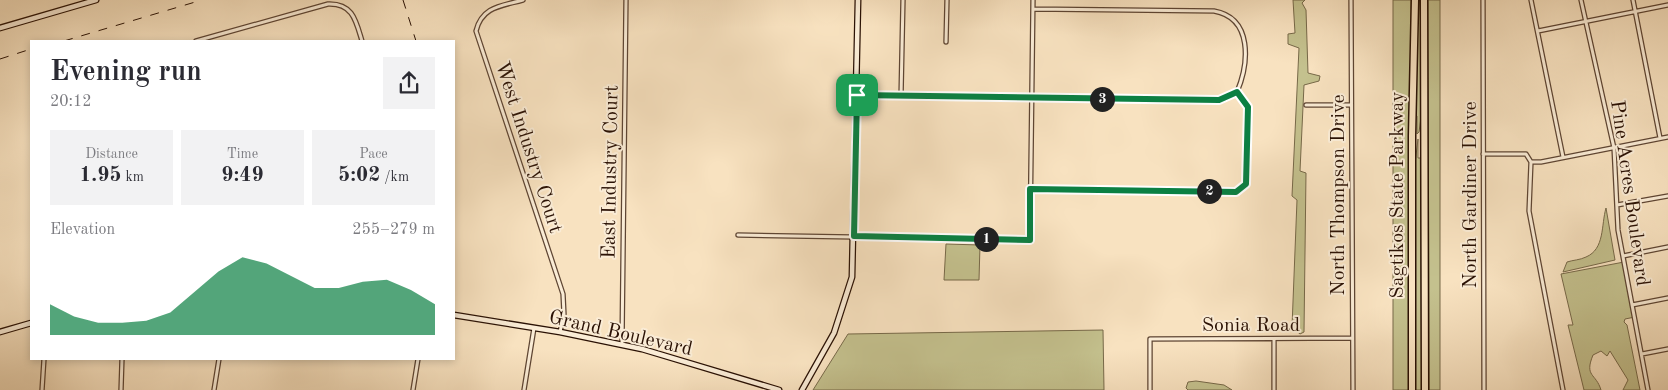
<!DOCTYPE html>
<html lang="en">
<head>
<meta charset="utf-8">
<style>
	body { margin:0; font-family:"Old Standard TT",serif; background:#f2f2f3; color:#2b2b33; height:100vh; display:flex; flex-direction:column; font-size:19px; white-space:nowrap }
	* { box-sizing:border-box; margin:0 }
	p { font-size:16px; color:#7c7c81 }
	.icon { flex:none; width:28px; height:28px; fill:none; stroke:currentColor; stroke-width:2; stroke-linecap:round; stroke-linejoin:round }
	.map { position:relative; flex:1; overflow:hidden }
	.drawer { position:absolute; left:30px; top:40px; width:425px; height:320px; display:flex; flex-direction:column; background:#fff; border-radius:0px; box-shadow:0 2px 8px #0003 }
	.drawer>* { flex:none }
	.pin { position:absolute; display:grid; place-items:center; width:42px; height:42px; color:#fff; margin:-21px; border-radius:10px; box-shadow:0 2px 8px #0006 }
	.km { position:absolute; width:25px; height:25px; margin:-12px; border-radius:50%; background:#222; color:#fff; font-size:14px; line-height:25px; text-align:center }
	.round { display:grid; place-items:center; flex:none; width:52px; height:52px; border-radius:0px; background:#f2f2f3 }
	.headline { display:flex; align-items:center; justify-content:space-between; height:85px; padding:0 20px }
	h1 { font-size:28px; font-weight:700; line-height:38px }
	.stats { display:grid; grid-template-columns:repeat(3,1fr); gap:8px; height:85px; padding:5px 20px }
	.stats div { display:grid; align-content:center; border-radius:0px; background:#f2f2f3; text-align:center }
	.stats b { font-size:21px; font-weight:700 }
	.stats small { font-size:14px; font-weight:400 }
	.stats p { font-size:14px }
	.chart { height:140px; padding:10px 20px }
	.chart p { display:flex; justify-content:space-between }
	.chart svg { width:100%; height:90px; margin-top:5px; fill:#0b8043; opacity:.7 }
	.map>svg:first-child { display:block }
	.green { fill:#c4c18e; stroke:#776949 }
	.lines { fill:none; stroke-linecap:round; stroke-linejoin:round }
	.street-casing { stroke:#5e4533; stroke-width:5.5 }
	.secondary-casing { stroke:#2a1104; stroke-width:7 }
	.highway-casing { stroke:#2a1104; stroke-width:9 }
	.street { stroke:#faecd6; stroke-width:3 }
	.secondary { stroke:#faecd6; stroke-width:4.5 }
	.highway { stroke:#f8e2c0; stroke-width:6 }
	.rail { stroke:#2a1104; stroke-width:1; stroke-dasharray:9 9; stroke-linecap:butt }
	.route-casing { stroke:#fff; stroke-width:10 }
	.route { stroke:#0b8043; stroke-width:6 }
	.labels { text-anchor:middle; stroke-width:4; stroke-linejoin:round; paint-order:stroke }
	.street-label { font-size:20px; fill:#2a1104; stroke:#faecd6 }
</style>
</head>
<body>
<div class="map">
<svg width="1668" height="390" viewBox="0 0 1668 390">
	<rect width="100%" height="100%" fill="#f8e2c0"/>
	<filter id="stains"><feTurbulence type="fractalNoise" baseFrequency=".004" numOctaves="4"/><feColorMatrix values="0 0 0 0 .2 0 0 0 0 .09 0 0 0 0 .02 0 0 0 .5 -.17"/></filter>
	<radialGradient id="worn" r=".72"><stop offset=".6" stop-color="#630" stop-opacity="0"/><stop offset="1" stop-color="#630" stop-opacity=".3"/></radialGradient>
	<path class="green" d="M 1293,0 L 1305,0 L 1302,3 L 1306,10 L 1308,73 L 1320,76 L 1319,81 L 1304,85 L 1300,171 L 1306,173 L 1304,332 L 1300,334 L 1292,327 L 1297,200 L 1292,196 L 1299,48 L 1288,44 L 1288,34 L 1295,33 Z
		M 1393,0 L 1411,0 L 1410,390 L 1393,390 Z
		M 1418,0 L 1422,0 L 1422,110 L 1419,132 L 1417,134 L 1417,116 L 1414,113 Z
		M 1428,0 L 1440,0 L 1440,390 L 1429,390 Z
		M 1418,139 L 1418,158 L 1422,158 L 1422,390 L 1415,390 L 1415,164 Z
		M 1606,208 L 1615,260 L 1563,272 L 1567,262 C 1573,260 1580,260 1586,257 C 1605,249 1601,225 1606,208 Z
		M 946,244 L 980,245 L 979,280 L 944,280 Z
		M 1624,262 L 1635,317 L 1625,319 L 1624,322 L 1627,325 L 1640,390 L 1623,390 L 1628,380 L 1610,351 L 1607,356 L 1601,351 L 1593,355 C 1584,377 1596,373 1601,390 L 1584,390 L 1568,325 L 1573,325 L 1561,274 Z
		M 1103,330 L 1104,390 L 813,390 L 848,334 Z
		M 1196,381 L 1224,385 L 1232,390 L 1188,390 L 1186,388 L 1188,382 Z"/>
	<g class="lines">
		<g class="street-casing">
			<path id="street" d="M 523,0 C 502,6 482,6 476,31 L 563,294 L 564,314 L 560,332
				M 1351,0 L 1353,390
				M 1483,0 L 1484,390
				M 1531,0 L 1563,157
				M 1581,0 L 1614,148 L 1618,230 L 1648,390
				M 1633,0 L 1660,138
				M 1033,9 L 1214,11 C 1253,18 1249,63 1237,92
				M 1538,31 L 1668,5
				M 196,41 L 328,4 C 353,3 356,21 362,41
				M 946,42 L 947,0
				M 857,95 L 1208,100 L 1219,100 L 1237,92
				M 901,96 L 903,0
				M 1306,105 L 1351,105
				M 1483,154 L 1526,154 L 1531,162 L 1541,162 L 1668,137
				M 1531,162 L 1529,211 L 1563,390
				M 1030,189 L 1236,192 L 1247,184 L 1248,107 L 1237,92
				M 1617,205 L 1668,196
				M 738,235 L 1030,240 L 1033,0
				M 1623,256 L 1668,247
				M 1632,305 L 1668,298
				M 622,344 L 626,0
				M 1642,354 L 1668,349
				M 42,390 L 44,359
				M 121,390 L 122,359
				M 214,390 L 219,359
				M 413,390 L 418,359
				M 524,390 L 534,328
				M 1150,390 L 1150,339 L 1352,338
				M 1274,390 L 1274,339"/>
		</g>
		<g class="secondary-casing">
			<path id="secondary" d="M 0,28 L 96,0
				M 454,315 L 560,332 L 642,349 L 779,390
				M 0,332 L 31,323
				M 802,390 L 834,333 L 852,277 L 858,0"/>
		</g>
		<g class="highway-casing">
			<path id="highway" d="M 1424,0 L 1425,390
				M 1412,390 L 1412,136 L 1415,0"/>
		</g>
		<use href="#street" class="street"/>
		<use href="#secondary" class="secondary"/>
		<use href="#highway" class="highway"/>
		<path class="rail" d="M 403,0 L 416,41
			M 64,41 L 202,0
			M 0,59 L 31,49"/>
	</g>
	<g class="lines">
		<g class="route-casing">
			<path id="route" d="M 1237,92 L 1248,107 L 1246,184 L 1236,192 L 1030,189 L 1030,240 L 854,236 L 857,95 L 1219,100 Z"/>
		</g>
		<use href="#route" class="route"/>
	</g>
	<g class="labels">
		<g class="street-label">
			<text transform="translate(530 147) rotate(72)" y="7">West Industry Court</text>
			<text transform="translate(609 172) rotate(-89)" y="7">East Industry Court</text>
			<text transform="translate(1631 193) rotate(82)" y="7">Pine Acres Boulevard</text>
			<text transform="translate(1337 195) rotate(-90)" y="7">North Thompson Drive</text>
			<text transform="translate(1396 195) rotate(-90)" y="7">Sagtikos State Parkway</text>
			<text transform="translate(1469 195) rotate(-90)" y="7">North Gardiner Drive</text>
			<text x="1251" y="331">Sonia Road</text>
			<text transform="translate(621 332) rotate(13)" y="7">Grand Boulevard</text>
		</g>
	</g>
	<rect width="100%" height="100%" filter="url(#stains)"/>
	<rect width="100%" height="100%" fill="url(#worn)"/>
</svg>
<div class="pin" style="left:857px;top:95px;background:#1e9e55"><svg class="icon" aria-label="arrive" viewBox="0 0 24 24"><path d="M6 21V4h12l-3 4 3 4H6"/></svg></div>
<b class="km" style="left:986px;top:239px">1</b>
<b class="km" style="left:1209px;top:191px">2</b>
<b class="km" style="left:1102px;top:99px">3</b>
<section class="drawer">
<div class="headline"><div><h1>Evening run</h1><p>20:12</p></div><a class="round"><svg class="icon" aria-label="share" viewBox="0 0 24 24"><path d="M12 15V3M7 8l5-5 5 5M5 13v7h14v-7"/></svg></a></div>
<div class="stats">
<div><p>Distance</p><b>1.95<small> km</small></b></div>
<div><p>Time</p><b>9:49</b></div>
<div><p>Pace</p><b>5:02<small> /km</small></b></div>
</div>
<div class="chart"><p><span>Elevation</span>255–279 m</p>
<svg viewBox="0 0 160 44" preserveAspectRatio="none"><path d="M0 44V29L10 35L20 38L30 38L40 37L50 33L60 23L70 13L80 6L90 9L100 15L110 21L120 21L130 18L140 17L150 22L160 29V44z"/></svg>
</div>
</section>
</div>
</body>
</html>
